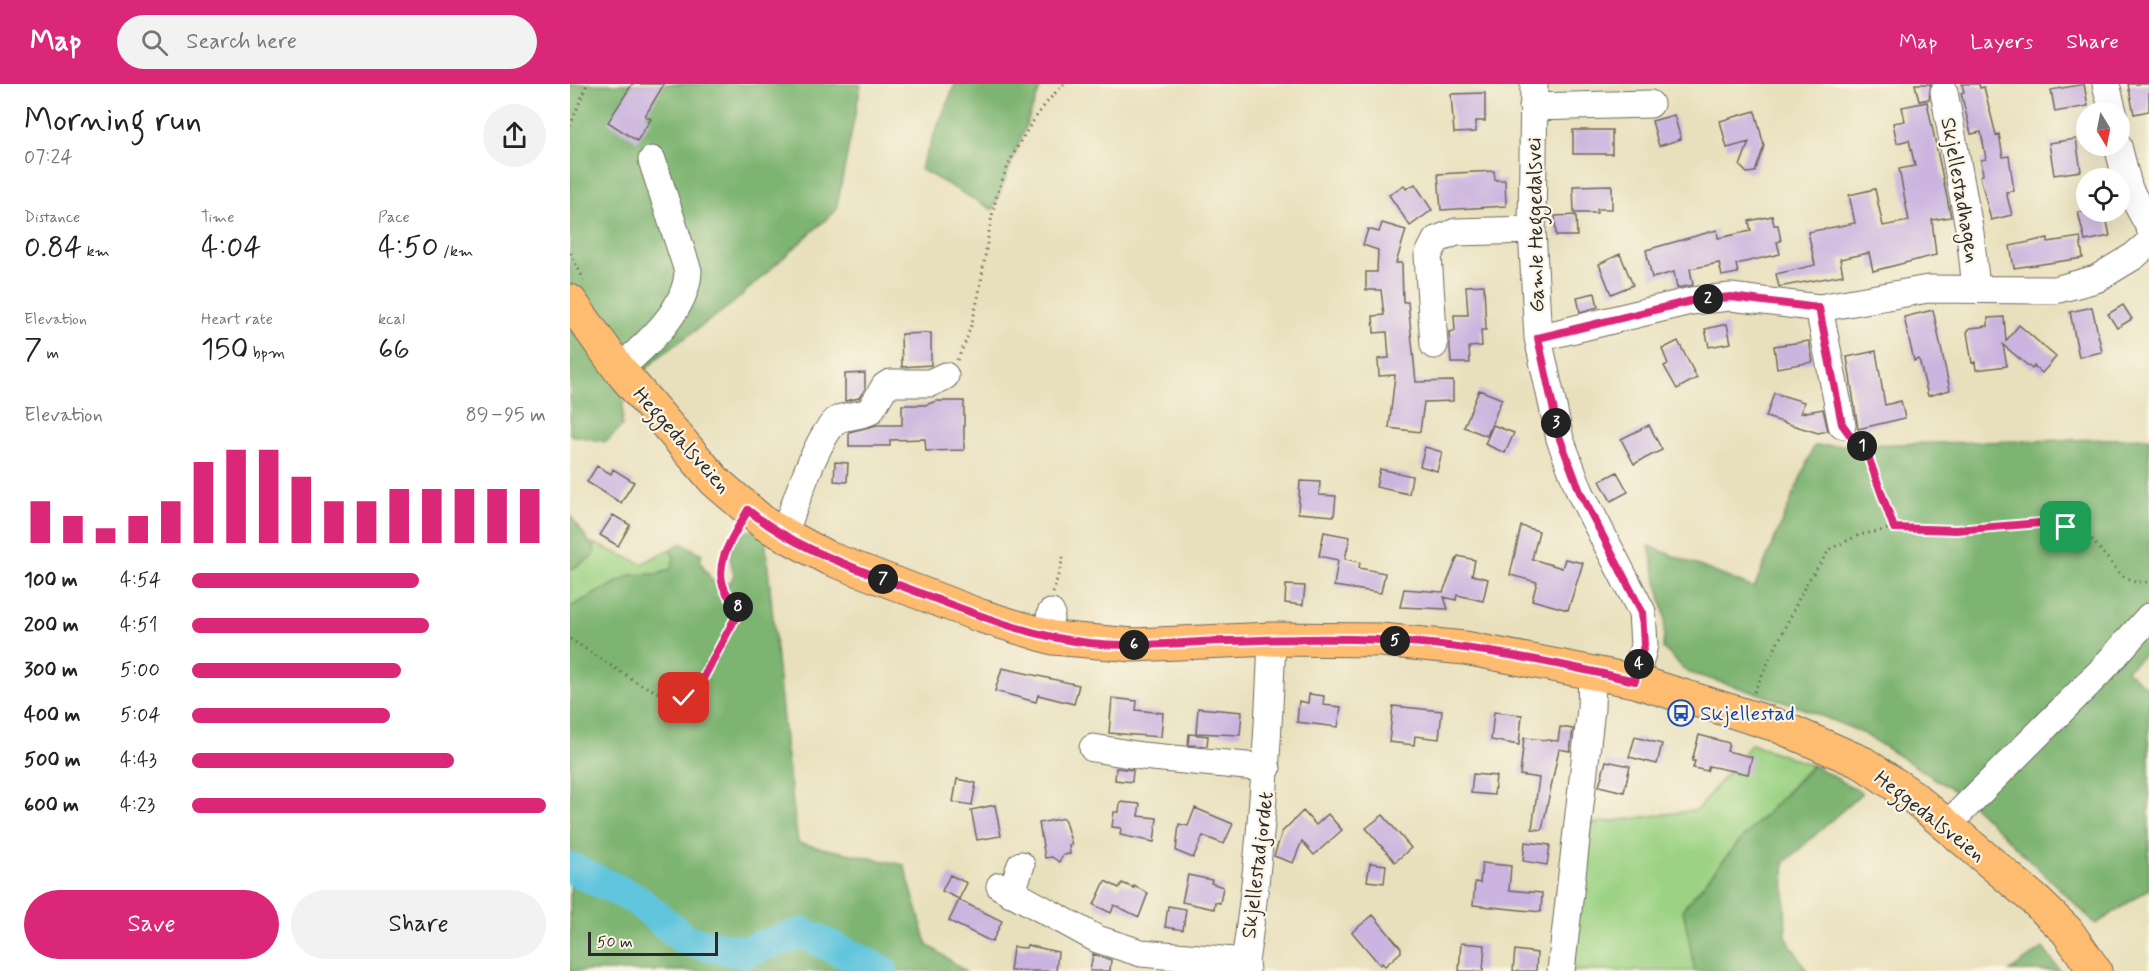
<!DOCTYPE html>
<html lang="en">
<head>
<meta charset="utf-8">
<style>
	body { margin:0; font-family:Mynerve,sans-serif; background:#f2f2f2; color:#222; height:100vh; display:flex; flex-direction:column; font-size:22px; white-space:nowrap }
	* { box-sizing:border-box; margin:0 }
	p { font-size:20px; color:#767676 }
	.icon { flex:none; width:33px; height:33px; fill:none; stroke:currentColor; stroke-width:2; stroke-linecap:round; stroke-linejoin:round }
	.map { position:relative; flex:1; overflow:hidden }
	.panel { display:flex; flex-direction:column; background:#fff; width:570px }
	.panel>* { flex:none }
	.needle { width:39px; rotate:170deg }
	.controls { position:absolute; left:1506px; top:18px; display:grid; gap:12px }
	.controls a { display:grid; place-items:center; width:54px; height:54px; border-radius:50%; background:#fff; box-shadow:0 6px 24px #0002; font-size:30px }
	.scale { position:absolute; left:18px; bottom:15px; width:130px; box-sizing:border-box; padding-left:6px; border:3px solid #2b2b2b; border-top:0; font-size:16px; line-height:21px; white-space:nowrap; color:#2b2b2b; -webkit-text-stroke:4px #fcf5e5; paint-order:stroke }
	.pin { position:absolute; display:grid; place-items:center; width:51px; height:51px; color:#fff; margin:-26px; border-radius:12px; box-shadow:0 3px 9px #0006 }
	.km { position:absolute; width:30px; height:30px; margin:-15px; border-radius:50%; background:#222; color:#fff; font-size:16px; line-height:30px; text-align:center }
	.round { display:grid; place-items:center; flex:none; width:63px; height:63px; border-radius:32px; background:#f2f2f2 }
	.overview { display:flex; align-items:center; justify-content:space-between; height:102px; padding:0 24px }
	h1 { font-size:33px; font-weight:600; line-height:45px }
	.stats { display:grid; grid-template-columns:repeat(3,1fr); gap:9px; height:102px; padding:6px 24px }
	.stats div { display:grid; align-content:center }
	.stats b { font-size:30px; font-weight:600 }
	.stats small { font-size:16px; font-weight:400 }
	.stats p { font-size:16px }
	.chart { height:168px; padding:12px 24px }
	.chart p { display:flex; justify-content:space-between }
	.chart svg { width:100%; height:108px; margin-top:6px; stroke:#db2777; stroke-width:6 }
	.action { display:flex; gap:12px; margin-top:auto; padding:12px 24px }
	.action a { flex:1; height:69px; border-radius:36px; background:#db2777; color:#fff; font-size:24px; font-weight:600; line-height:69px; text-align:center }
	.action a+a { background:#f2f2f2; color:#222 }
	ul { padding:0 24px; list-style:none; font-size:20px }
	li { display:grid; grid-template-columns:96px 72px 1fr; align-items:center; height:45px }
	li i { height:15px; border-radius:8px; background:#db2777 }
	header { display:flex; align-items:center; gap:36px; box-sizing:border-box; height:84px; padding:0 30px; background:#db2777; color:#fff }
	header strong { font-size:28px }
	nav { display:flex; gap:33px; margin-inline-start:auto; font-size:21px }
	.search { width:420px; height:54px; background:#f2f2f2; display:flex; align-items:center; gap:15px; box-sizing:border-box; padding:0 21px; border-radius:33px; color:#767676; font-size:22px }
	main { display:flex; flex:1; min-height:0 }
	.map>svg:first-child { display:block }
	.green { fill:#9cd283; stroke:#647e57; stroke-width:1.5 }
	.forest { fill:#7db471; stroke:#54704e; stroke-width:1.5 }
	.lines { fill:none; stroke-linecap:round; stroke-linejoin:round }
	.river { stroke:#60c5dd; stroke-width:32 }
	.building { fill:#cbb4df }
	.minor-casing { stroke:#6d6a5e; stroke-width:29 }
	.major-casing { stroke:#6d6a5e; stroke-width:35 }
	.path { stroke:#6d6a5e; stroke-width:3; stroke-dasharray:1.5 4.5; stroke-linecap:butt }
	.minor { stroke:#fff; stroke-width:27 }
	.major { stroke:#fdbc6f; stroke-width:33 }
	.route-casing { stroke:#fff; stroke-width:12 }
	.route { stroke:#db2777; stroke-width:8 }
	.labels { text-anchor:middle; stroke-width:4.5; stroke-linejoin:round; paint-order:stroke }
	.street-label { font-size:21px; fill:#2b2b2b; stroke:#fcf5e5 }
	.transit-label { font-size:21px; fill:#164399; stroke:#fcf5e5; text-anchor:start }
</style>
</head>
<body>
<header>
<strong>Map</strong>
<div class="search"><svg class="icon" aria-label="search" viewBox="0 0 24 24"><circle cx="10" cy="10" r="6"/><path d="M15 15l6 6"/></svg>Search here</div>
<nav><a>Map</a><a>Layers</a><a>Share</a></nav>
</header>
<main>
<section class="panel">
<div class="overview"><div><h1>Morning run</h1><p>07:24</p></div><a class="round"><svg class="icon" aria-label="share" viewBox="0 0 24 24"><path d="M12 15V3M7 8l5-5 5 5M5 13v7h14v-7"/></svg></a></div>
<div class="stats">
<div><p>Distance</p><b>0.84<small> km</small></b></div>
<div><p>Time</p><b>4:04</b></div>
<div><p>Pace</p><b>4:50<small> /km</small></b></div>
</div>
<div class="stats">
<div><p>Elevation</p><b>7<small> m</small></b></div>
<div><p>Heart rate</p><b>150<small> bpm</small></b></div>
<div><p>kcal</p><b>66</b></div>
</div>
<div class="chart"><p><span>Elevation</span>89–95 m</p>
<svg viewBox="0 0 160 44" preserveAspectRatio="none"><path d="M5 44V27M15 44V33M25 44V38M35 44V33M45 44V27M55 44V11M65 44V6M75 44V6M85 44V17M95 44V27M105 44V27M115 44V22M125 44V22M135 44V22M145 44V22M155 44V22"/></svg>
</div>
<ul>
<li><b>100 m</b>4:54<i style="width:64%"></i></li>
<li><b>200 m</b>4:51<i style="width:67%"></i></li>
<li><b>300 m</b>5:00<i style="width:59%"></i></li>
<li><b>400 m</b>5:04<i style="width:56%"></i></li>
<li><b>500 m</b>4:43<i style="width:74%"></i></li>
<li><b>600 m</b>4:23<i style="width:100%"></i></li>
</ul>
<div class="action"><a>Save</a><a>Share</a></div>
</section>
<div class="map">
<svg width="1579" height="887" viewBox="0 0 1579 887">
	<rect width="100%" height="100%" fill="#fcf5e5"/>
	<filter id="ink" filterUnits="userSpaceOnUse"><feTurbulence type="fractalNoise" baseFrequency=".0167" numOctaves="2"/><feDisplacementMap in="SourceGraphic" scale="12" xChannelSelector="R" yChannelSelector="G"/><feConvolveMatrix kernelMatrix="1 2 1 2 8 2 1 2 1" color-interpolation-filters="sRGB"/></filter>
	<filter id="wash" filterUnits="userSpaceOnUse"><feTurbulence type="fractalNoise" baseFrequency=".008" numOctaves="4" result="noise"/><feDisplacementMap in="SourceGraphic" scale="24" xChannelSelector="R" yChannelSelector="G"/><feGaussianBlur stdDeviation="1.35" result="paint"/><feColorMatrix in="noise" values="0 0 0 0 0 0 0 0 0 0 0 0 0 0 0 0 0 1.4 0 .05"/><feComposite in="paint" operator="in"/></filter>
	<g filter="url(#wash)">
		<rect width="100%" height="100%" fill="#e8e0bc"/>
		<path class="green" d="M 23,459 L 72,480 L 100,465 L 104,474 L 101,485 L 89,490 L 61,491 L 0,523 L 0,486 C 11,479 28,474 23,459 Z
			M 1181,660 L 1242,681 L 1168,759 L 1113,825 L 1125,887 L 1000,887 L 1020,740 L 1127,726 Z"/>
		<path class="forest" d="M 0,0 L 291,0 L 266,126 L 162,220 L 86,275 L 54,310 L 52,342 L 36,358 L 0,351 Z
			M 385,0 L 472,0 L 423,126 L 350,85 Z
			M 1579,354 L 1579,567 L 1556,586 L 1579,605 L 1579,805 L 1526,840 L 1394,713 L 1291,648 L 1219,619 L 1117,588 L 1093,564 L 1095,533 L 1079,462 L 1184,504 L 1244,362 Z
			M 0,431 L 25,466 L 23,472 L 0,486 Z
			M 177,447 L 192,447 L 195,453 L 216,667 L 228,759 L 334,781 L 357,860 L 395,887 L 0,887 L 0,523 L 61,491 L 89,490 L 101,485 L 104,474 L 100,465 L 111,459 L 132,470 L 130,478 L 143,498 L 160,499 L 164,491 L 160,474 L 162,458 Z
			M 1243,681 L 1292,709 L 1214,779 L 1216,853 L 1237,887 L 1125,887 L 1113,825 L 1168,759 Z
			M 1473,864 L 1490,887 L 1440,887 Z"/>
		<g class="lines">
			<path class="river" d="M 0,784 L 64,814 L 117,857 L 173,868 L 233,849 L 312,887"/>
		</g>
		<g id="blocks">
			<path class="building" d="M 62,0 L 94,0 L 75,32 L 81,35 L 67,57 L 38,38 Z
				M 1345,0 L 1361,0 L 1359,15 L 1349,17 Z
				M 1392,0 L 1409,0 L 1410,4 L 1414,3 L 1426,51 L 1429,50 L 1433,73 L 1439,72 L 1444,107 L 1436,108 L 1442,131 L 1421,136 L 1410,92 L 1413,91 L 1411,76 L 1416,75 L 1411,48 L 1401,50 L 1391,9 L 1394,8 Z
				M 1514,0 L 1518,22 L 1485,28 L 1481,6 Z
				M 1558,0 L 1579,0 L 1579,27 L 1564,30 Z
				M 915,9 L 915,37 L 906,37 L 906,48 L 884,49 L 881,10 Z
				M 1357,18 L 1381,133 L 1362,136 L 1366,171 L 1303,187 L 1299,169 L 1270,175 L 1273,191 L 1209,203 L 1206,190 L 1245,181 L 1238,148 L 1285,139 L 1279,111 L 1305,105 L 1313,142 L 1339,137 L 1329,85 L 1345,82 L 1339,56 L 1327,59 L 1323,39 L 1335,37 L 1332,23 Z
				M 1185,27 L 1194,62 L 1185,88 L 1177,89 L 1170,82 L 1179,58 L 1157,64 L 1150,37 Z
				M 1104,31 L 1111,55 L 1089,62 L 1082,37 Z
				M 1003,46 L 1042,46 L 1042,70 L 1003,70 Z
				M 1506,55 L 1511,87 L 1484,91 L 1479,59 Z
				M 924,87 L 925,96 L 935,96 L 936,122 L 871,126 L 868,90 Z
				M 845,100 L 862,126 L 840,142 L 819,111 L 834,101 L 836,105 Z
				M 1042,101 L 1042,125 L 1027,125 L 1027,129 L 1004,129 L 1003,102 Z
				M 1508,128 L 1535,128 L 1540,152 L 1515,157 Z
				M 1006,131 L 1007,152 L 986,152 L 985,132 Z
				M 1202,132 L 1204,141 L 1208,141 L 1211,157 L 1207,158 L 1210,170 L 1166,180 L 1168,189 L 1152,192 L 1149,179 L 1120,185 L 1123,201 L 1107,204 L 1104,188 L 1082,194 L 1076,166 L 1147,146 L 1148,154 L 1181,147 L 1179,137 Z
				M 812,139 L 836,146 L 826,179 L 832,179 L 833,218 L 838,218 L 846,298 L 883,297 L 883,317 L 854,318 L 850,348 L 819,344 L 825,291 L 809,292 L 808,275 L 819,274 L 817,248 L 804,249 L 803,232 L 814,231 L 811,206 L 796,206 L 796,188 L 807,188 L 808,166 L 793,161 L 798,145 L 809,148 Z
				M 1510,153 L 1513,174 L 1444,184 L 1440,162 L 1478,154 L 1478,158 Z
				M 1050,170 L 1063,201 L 1041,210 L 1029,180 Z
				M 914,201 L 916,246 L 911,246 L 912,262 L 899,263 L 900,279 L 881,279 L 879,248 L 885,247 L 884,231 L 898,231 L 896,202 Z
				M 1025,209 L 1028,223 L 1010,228 L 1007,213 Z
				M 1553,221 L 1562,235 L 1547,244 L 1538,230 Z
				M 1522,223 L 1532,268 L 1509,273 L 1500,228 Z
				M 1363,226 L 1380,306 L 1358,312 L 1349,275 L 1344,277 L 1334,233 Z
				M 1434,233 L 1436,257 L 1449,241 L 1486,273 L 1472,289 L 1464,282 L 1462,285 L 1433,261 L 1437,282 L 1406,286 L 1405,278 L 1402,279 L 1397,248 L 1400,244 L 1418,242 L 1418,234 Z
				M 1157,240 L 1161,259 L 1139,263 L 1135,245 Z
				M 361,249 L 361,281 L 332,283 L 331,250 Z
				M 1108,257 L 1127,294 L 1107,305 L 1094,282 L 1098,280 L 1092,265 Z
				M 1239,257 L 1243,278 L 1207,284 L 1204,262 Z
				M 1306,267 L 1315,321 L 1331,317 L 1335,334 L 1288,345 L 1277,273 Z
				M 295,289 L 295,305 L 289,314 L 275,317 L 275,290 Z
				M 909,306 L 932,315 L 917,352 L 894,343 Z
				M 1204,309 L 1234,318 L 1231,329 L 1253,325 L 1258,347 L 1248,349 L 1196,333 Z
				M 367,317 L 394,317 L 394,366 L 356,367 L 355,355 L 320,356 L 320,362 L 279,362 L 279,348 L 307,341 L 332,341 L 332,321 L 355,321 Z
				M 923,341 L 944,349 L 935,369 L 915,360 Z
				M 1079,341 L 1092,366 L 1064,380 L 1051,355 Z
				M 855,363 L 872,368 L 867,387 L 850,382 Z
				M 265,378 L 278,379 L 277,398 L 264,397 Z
				M 27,382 L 41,390 L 43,385 L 64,398 L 51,419 L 17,398 Z
				M 810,385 L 842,392 L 839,410 L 806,403 Z
				M 1047,388 L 1058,408 L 1041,417 L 1030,397 Z
				M 730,397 L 750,398 L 749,411 L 766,412 L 764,432 L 728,429 Z
				M 43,431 L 60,441 L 48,462 L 30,451 Z
				M 951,442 L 969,447 L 962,475 L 992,484 L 995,475 L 1013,479 L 998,526 L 962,516 L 967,498 L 940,491 Z
				M 754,448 L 780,453 L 775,475 L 790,478 L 789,484 L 815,489 L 811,509 L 764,502 L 768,476 L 749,472 Z
				M 888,472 L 905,476 L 902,491 L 918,495 L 913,517 L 887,511 L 886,516 L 874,513 L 878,525 L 830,523 L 834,505 L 873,508 Z
				M 716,501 L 735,502 L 733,521 L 715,519 Z
				M 432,584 L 509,601 L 504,620 L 468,611 L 466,618 L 425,607 Z
				M 739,610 L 754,612 L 753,621 L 771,623 L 768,643 L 727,638 L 729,617 L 738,619 Z
				M 542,614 L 567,617 L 566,626 L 593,629 L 591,653 L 539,649 Z
				M 823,622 L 872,627 L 869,655 L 845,652 L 844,661 L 819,658 Z
				M 628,624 L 672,628 L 670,651 L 626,649 Z
				M 924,628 L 952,631 L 949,661 L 921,656 Z
				M 990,643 L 1003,645 L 1000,667 L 989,665 L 972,746 L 962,745 L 969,694 L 950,691 L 954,654 L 988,657 Z
				M 619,650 L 638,652 L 637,662 L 618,661 Z
				M 1129,651 L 1159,659 L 1157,667 L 1182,673 L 1178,690 L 1139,682 L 1137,687 L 1123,684 L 1125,677 L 1122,677 Z
				M 1065,653 L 1092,660 L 1087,680 L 1059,673 Z
				M 1036,677 L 1060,682 L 1054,708 L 1029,702 Z
				M 546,684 L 563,686 L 562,698 L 545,696 Z
				M 903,690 L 926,692 L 924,711 L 901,709 Z
				M 387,695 L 406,699 L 402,721 L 383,718 Z
				M 550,718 L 570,720 L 568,732 L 587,734 L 584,758 L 550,751 L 551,744 L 542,743 L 544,728 L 549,728 Z
				M 425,721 L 431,752 L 407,756 L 401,726 Z
				M 625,724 L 663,740 L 654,760 L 633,752 L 623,774 L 606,767 L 609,740 L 618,742 Z
				M 733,727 L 746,741 L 758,730 L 772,746 L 744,771 L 732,757 L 723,779 L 704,772 L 712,748 Z
				M 813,731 L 841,764 L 825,778 L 796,744 Z
				M 494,734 L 502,761 L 499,761 L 500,770 L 493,771 L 489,778 L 482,773 L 475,774 L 469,739 Z
				M 955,758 L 980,761 L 977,781 L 953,777 Z
				M 800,779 L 816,781 L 814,799 L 797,797 Z
				M 912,779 L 941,782 L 939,806 L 972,809 L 971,828 L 903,821 L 905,798 L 910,799 Z
				M 380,791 L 397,799 L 389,815 L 372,807 Z
				M 618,791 L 642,796 L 641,799 L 653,803 L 650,819 L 645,818 L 644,825 L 612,818 Z
				M 535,797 L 549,804 L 552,799 L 564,804 L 564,802 L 578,809 L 569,833 L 544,821 L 541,829 L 524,821 Z
				M 389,816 L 432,837 L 422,858 L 379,837 Z
				M 598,822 L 616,825 L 613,846 L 595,843 Z
				M 803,831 L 831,864 L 831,868 L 815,882 L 812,879 L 810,881 L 782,848 Z
				M 891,859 L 915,861 L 913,887 L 889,887 Z
				M 457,861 L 488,868 L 486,887 L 440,887 L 443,863 L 456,864 Z
				M 945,866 L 967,869 L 966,887 L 943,887 Z
				M 523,870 L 541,876 L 540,887 L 520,887 Z"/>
		</g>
	</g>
	<g filter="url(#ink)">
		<use href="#blocks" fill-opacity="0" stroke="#6d6a5e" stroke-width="1.5"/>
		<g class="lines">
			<g class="minor-casing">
				<path id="minor" d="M 964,0 L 962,146 L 968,254 L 990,355 L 1010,408 L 1072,528 L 1074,561 L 1065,597
					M 1536,0 L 1543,28
					M 1374,8 L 1400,149 L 1406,204
					M 963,23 L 1080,20
					M 1548,62 L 1559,105 L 1579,142
					M 1249,224 L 1272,341
					M 968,254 L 1121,217 L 1161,213 L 1249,224 L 1358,205 L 1485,206 L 1526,195 L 1564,172 L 1579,159
					M 864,261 L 858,172 L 866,156 L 886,148 L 962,146
					M 49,285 C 77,260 117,226 118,187 L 82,76
					M 214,452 C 221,430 250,343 269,335 C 279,331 290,332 300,327 L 315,302 L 320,299 L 360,299 L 375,292
					M 476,552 L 481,529
					M 523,664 L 572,672 L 697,684
					M 1376,742 L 1531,587 L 1579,533
					M 430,802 L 527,855 L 571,869 L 675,878
					M 441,809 L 451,781
					M 676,887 L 675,878 C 691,770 698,664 702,555
					M 991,887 L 1021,625 L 1022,587"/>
			</g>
			<g class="major-casing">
				<path id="major" d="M 0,217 L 49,285 L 145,397 L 195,440 L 258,474 L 411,532 L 483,554 L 563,561 L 702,555 L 811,556 L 895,564 L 1065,597 L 1206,641 L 1293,679 L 1342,712 L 1465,816 L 1497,847 L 1525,887"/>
			</g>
			<path class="path" d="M 0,42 L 17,0
				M 0,169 L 14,196
				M 387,276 C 412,229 412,174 424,123 C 433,82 463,29 494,0
				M 1287,358 L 1295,365 L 1324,444
				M 483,509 L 494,471
				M 0,555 L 68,599 L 102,615 L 114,614 L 128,604 L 170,525 C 143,493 148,482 167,447
				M 1184,608 L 1236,500 L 1260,465 L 1289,451 L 1324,444 L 1386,446 L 1470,439 L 1496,443 L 1519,452 L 1551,491 L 1565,498 L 1579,498"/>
			<use href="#minor" class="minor"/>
			<use href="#major" class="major"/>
		</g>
	</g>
	<g class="lines" filter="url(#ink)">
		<g class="route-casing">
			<path id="route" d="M 114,614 L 128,604 L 170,525 C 165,520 158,513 155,506 C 142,479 165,450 178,426 C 222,462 274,480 326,500 C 389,523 452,552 519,559 C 556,563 594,560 630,558 C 690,556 750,553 810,556 C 896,560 982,578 1065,597 L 1074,561 L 1072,528 L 1010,408 L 990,355 L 968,254 L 1121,217 L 1161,213 L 1249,224 L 1272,340 L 1282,354 L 1295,364 L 1324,444 L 1386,446 L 1470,439 L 1496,443"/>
		</g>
		<use href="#route" class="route"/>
	</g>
	<defs>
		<g id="bus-ring" transform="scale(1.35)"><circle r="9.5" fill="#fcf5e5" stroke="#1a4fb4" stroke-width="1.5"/><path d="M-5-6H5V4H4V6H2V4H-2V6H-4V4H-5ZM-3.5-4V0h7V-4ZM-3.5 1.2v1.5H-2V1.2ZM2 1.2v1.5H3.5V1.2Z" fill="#1a4fb4"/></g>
	</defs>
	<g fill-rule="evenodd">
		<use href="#bus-ring" x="1111" y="629"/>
	</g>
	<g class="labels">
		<g class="street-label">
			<text transform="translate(1391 106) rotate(80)" y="7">Skjellestadhagen</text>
			<text transform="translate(965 141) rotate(-91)" y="7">Gamle Heggedalsvei</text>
			<text transform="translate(112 356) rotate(48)" y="7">Heggedalsveien</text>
			<text transform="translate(1360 732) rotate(38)" y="7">Heggedalsveien</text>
			<text transform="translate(687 781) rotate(-83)" y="7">Skjellestadjordet</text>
		</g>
		<g class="transit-label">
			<text x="1130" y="636">Skjellestad</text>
		</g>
	</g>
</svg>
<div class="controls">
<a><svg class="needle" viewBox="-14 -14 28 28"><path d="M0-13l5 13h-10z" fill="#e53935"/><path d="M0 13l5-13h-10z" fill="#767676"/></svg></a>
<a><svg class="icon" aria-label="locate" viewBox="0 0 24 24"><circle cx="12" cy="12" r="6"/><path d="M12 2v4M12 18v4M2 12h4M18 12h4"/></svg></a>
</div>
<div class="scale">50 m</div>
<div class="pin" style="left:1496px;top:443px;background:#1e9e55"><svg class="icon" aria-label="arrive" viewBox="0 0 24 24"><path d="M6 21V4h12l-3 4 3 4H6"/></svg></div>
<div class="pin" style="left:114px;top:614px;background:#d93025"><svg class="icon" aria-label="check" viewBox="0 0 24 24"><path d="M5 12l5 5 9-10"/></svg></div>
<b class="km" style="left:1292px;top:362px">1</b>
<b class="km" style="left:1138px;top:215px">2</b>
<b class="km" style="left:986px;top:339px">3</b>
<b class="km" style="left:1069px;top:580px">4</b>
<b class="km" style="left:825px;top:557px">5</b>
<b class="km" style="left:564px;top:561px">6</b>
<b class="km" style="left:313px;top:495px">7</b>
<b class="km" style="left:168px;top:523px">8</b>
</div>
</main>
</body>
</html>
